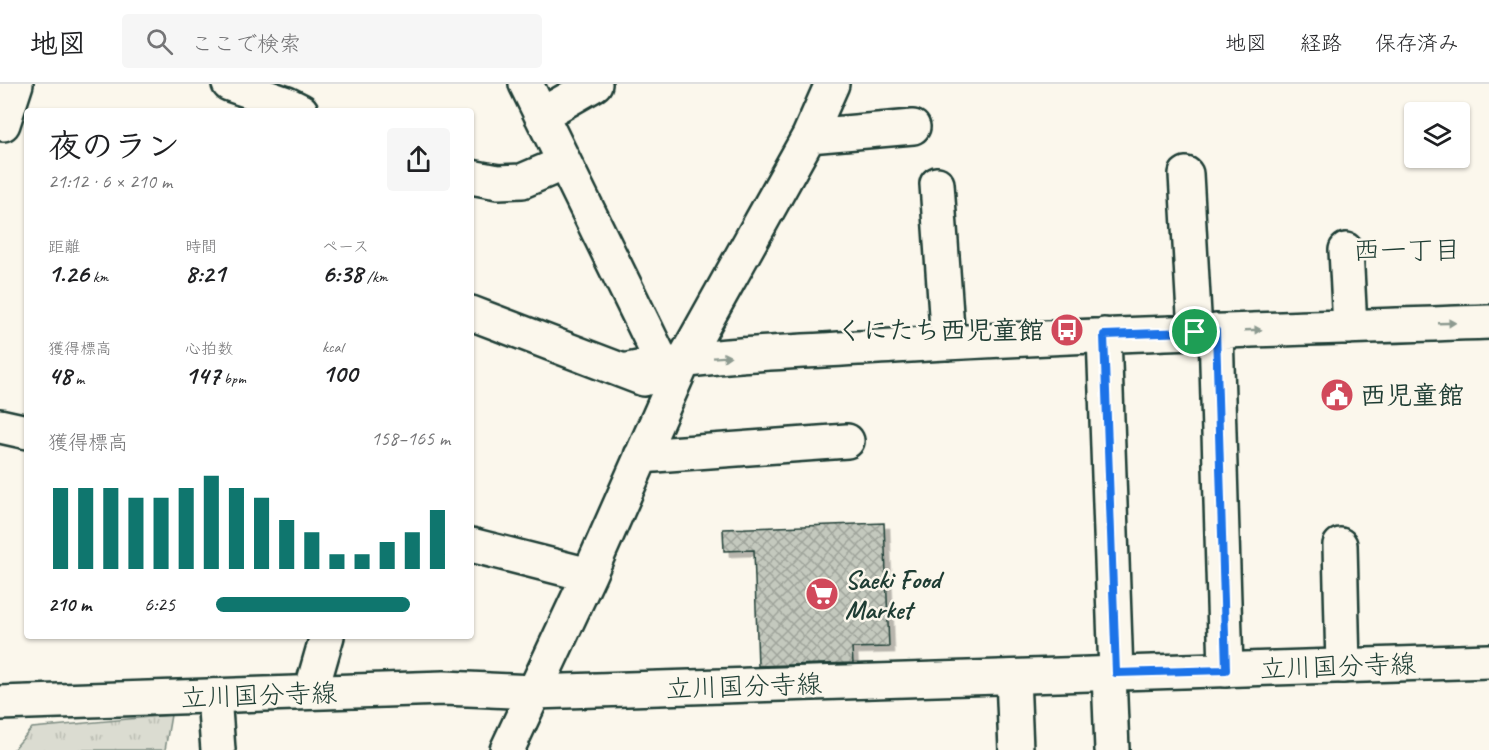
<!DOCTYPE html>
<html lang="ja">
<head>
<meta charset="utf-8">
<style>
	body { margin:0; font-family:Caveat,"Klee One",sans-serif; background:#f6f6f6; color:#202124; height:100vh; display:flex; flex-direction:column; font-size:22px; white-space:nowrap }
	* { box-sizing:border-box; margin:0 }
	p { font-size:20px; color:#757577 }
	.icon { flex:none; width:33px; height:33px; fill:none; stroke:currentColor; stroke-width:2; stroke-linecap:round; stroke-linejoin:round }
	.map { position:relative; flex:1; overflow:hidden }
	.details { position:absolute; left:24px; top:24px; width:450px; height:531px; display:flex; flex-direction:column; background:#fff; border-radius:6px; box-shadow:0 2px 4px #0004 }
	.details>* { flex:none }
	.buttons { position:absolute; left:1404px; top:18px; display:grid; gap:12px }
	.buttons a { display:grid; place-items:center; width:66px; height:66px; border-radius:6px; background:#fff; box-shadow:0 2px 4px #0004; font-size:30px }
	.pin { position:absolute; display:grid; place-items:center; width:51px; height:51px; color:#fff; margin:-26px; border:3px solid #fff; border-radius:50%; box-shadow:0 2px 6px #0007 }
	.round { display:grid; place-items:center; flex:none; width:63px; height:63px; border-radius:6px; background:#f6f6f6 }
	.summary { display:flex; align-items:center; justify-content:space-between; height:102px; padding:0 24px }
	h1 { font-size:33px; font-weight:700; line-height:45px }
	.stats { display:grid; grid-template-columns:repeat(3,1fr); gap:9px; height:102px; padding:6px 24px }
	.stats div { display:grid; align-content:center }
	.stats b { font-size:26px; font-weight:700 }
	.stats small { font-size:16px; font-weight:400 }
	.stats p { font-size:16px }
	.chart { height:168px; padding:12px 24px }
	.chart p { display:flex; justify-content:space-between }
	.chart svg { width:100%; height:108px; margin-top:6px; stroke:#0f766e; stroke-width:6 }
	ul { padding:0 24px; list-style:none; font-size:20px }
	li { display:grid; grid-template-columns:96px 72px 1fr; align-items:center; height:45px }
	li i { height:15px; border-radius:8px; background:#0f766e }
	header { display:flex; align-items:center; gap:36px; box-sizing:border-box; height:84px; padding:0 30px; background:#fff; border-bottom:2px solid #e0e0e0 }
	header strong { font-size:28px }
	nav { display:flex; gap:33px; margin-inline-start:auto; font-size:21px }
	.search { width:420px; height:54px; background:#f6f6f6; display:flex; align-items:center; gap:15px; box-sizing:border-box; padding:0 21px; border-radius:6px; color:#757577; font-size:22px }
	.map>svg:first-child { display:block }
	.grass { fill:url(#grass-tufts); stroke:#7d8c82; stroke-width:1.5 }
	.building { fill:url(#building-cross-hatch); stroke:#1f3d34; stroke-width:1.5; filter:url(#shadow) }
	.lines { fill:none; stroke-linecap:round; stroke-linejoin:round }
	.minor-casing { stroke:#1f3d34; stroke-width:38 }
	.major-casing { stroke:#1f3d34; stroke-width:38 }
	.minor { stroke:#fbf7ec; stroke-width:33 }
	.major { stroke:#fbf7ec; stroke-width:33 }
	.oneway { fill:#8d9a90 }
	.route-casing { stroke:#fff; stroke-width:12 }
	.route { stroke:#1a73e8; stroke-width:8 }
	.labels { text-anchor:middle; stroke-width:5; stroke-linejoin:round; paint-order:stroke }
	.poi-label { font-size:26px; font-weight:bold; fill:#1f3d34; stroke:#fbf7ec; text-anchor:start }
	.street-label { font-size:26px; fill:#1f3d34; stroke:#fbf7ec }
	.neighbourhood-label { font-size:27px; fill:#1f3d34; stroke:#fbf7ec }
</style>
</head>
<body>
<header>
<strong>地図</strong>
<div class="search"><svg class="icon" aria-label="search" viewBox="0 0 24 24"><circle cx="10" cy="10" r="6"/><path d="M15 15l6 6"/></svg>ここで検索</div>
<nav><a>地図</a><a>経路</a><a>保存済み</a></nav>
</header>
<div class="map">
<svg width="1489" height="666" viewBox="0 0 1489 666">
	<defs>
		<pattern id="grass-tufts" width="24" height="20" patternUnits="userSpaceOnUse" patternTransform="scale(1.5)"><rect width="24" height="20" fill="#dbdcd1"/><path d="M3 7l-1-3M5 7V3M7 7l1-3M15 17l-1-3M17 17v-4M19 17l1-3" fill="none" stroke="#bcbeb4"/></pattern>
		<pattern id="building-cross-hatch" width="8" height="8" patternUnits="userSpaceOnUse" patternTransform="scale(1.5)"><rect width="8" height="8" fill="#c4c9be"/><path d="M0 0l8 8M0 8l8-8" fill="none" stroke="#9fa49b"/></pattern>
		<filter id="shadow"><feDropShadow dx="5.5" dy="5.5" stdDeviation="0" flood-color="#0004"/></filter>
	</defs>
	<rect width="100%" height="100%" fill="#fbf7ec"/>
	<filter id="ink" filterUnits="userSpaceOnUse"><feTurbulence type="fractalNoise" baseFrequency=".0167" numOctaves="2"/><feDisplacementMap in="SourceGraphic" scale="12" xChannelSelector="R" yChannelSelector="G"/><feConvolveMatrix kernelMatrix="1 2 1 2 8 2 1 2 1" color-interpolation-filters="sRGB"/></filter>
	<g filter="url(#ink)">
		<path class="grass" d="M 171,631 L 165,666 L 13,666 L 32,644 Z"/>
		<path class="building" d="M 884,439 L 889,563 L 852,564 L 853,579 L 758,582 L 754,466 L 724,467 L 723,445 Z"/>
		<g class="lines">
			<g class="minor-casing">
				<path id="minor" d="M 229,0 L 287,20 L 301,27
					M 526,0 L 662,278 L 669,298
					M 541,31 L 595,0
					M 3,40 L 16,0
					M 809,52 L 913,43
					M 1186,90 L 1195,248
					M 471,93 L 498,98 L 522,97 L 564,79
					M 937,100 L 948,259
					M 1346,166 L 1350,243
					M 471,229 L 644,295
					M 1216,247 L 1226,586
					M 1104,251 L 1116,589
					M 623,287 C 711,268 804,268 894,262 C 1092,250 1291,245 1489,238
					M 0,342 L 27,348
					M 641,372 L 847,357
					M 471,461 L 589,491
					M 1340,461 L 1343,582
					M 1109,590 L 1112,666
					M 1013,593 L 1016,666
					M 311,608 L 327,552
					M 214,612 L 218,666
					M 507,666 L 589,491 L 684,276 L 809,52 L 832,0"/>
			</g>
			<g class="major-casing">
				<path id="major" d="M 0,619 L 444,604 L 534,608 L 1489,577"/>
			</g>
			<use href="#minor" class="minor"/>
			<use href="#major" class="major"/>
		</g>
		<defs><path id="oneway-solid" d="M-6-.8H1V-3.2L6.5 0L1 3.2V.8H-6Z" transform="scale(1.5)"/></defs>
		<g class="oneway">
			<use href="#oneway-solid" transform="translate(1447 239) rotate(-2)"/>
			<use href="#oneway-solid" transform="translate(1253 246) rotate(-2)"/>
			<use href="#oneway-solid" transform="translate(722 273) rotate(-4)"/>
		</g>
	</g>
	<g class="lines" filter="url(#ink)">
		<g class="route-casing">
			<path id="route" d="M 1216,247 L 1226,586 L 1116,589 L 1104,251 Z"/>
		</g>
		<use href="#route" class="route"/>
	</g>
	<defs>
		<g id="bus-disc" transform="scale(1.725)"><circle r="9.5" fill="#d1495b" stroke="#fbf7ec"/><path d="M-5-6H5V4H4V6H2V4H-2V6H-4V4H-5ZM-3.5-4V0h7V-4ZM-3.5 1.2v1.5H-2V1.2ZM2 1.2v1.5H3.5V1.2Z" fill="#fff"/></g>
		<g id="civic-disc" transform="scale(1.725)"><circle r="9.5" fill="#d1495b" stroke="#fbf7ec"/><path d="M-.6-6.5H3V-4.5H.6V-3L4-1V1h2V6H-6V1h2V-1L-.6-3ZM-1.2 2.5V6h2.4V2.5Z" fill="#fff"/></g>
		<g id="supermarket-disc" transform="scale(1.725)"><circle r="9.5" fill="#d1495b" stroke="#fbf7ec"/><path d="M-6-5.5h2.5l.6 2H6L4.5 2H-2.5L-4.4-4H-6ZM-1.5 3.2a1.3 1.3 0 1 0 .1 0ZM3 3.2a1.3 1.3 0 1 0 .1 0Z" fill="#fff"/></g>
	</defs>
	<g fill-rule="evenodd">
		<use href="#bus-disc" x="1067" y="246"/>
		<use href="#civic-disc" x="1337" y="311"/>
		<use href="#supermarket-disc" x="822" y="510"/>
	</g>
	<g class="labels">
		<g class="poi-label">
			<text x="1044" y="255" text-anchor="end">くにたち西児童館</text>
			<text x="1360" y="320">西児童館</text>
			<text x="845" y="504">Saeki Food<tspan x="845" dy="30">Market</tspan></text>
		</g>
		<g class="street-label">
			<text transform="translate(1338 582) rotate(-2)" y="9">立川国分寺線</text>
			<text transform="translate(744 602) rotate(-2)" y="9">立川国分寺線</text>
			<text transform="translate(259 611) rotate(-2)" y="9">立川国分寺線</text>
		</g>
		<g class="neighbourhood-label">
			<text x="1407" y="175">西一丁目</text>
		</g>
	</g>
</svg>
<div class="buttons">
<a><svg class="icon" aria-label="layers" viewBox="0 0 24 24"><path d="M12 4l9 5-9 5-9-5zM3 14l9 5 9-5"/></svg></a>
</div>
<div class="pin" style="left:1195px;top:248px;background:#1e9e55"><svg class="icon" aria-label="arrive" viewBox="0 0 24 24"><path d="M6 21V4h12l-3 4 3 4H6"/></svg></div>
<section class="details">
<div class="summary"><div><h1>夜のラン</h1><p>21:12 · 6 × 210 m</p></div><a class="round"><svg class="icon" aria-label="share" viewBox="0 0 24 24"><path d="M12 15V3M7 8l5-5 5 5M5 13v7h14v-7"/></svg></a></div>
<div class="stats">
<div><p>距離</p><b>1.26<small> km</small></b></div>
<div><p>時間</p><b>8:21</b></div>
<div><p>ペース</p><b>6:38<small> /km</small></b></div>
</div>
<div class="stats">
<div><p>獲得標高</p><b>48<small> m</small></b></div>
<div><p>心拍数</p><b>147<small> bpm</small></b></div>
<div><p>kcal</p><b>100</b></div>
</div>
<div class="chart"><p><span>獲得標高</span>158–165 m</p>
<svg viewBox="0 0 160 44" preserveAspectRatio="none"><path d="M5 44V11M15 44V11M25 44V11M35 44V15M45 44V15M55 44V11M65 44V6M75 44V11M85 44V15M95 44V24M105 44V29M115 44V38M125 44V38M135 44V33M145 44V29M155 44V20"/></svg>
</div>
<ul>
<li><b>210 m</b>6:25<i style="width:83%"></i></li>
</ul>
</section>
</div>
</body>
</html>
